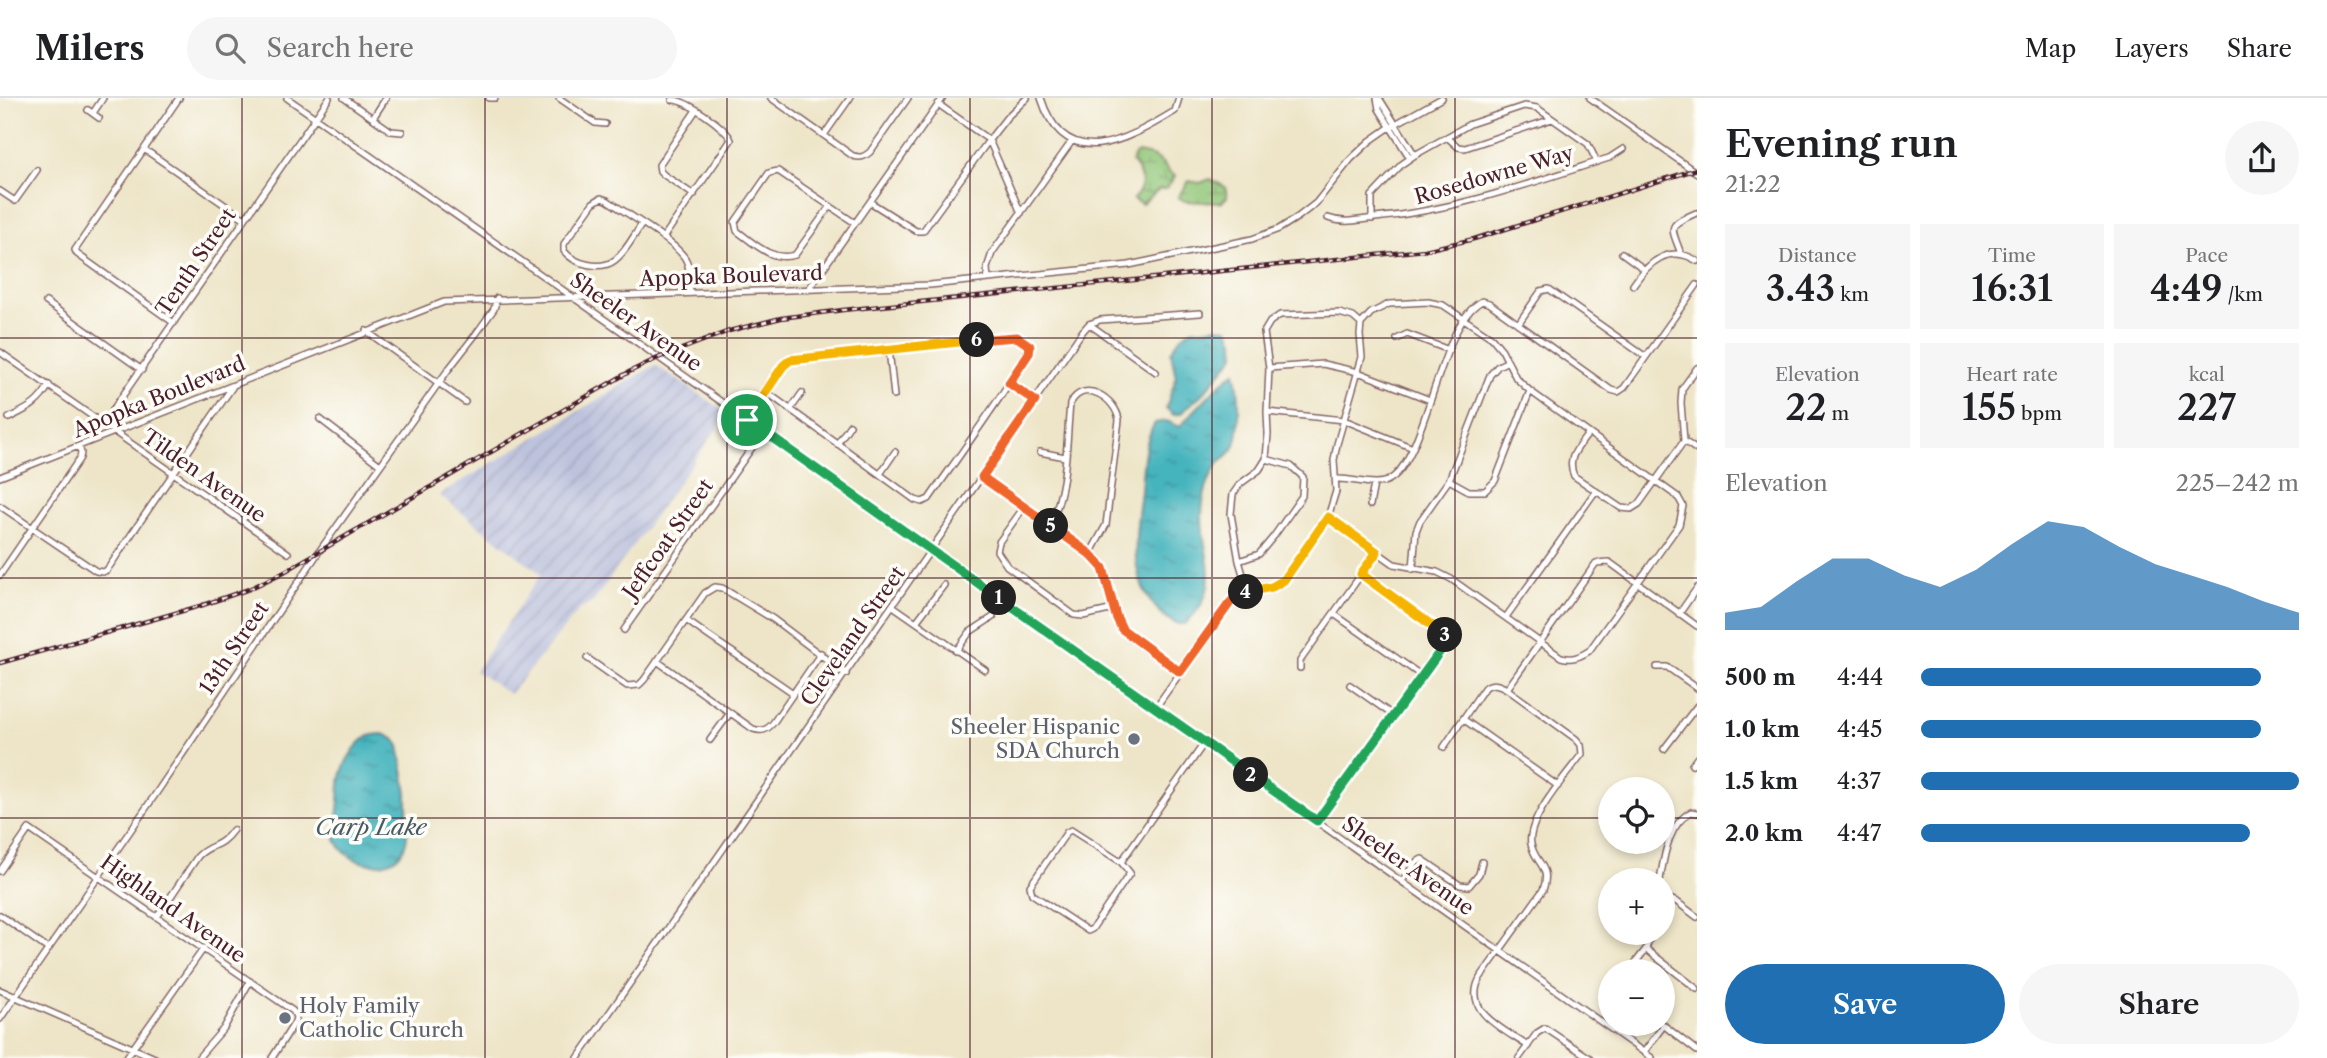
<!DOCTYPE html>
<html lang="en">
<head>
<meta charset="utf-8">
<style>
	body { margin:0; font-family:"Libre Caslon Text",serif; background:#f6f6f6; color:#202124; height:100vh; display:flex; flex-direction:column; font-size:26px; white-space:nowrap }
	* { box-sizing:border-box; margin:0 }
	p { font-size:23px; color:#757577 }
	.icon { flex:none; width:38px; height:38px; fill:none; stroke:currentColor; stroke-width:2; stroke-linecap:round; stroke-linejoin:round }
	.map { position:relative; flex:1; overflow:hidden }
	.drawer { display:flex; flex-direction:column; background:#fff; width:630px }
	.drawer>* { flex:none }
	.fabs { position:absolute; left:1598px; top:679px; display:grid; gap:14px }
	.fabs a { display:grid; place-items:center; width:77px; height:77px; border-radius:50%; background:#fff; box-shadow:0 4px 10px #0003; font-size:35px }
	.pin { position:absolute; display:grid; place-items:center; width:60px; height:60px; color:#fff; margin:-30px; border:4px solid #fff; border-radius:50%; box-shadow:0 2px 7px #0007 }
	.km { position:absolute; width:35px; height:35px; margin:-18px; border-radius:50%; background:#222; color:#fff; font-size:19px; line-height:35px; text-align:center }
	.round { display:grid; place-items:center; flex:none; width:74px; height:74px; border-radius:37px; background:#f6f6f6 }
	.summary { display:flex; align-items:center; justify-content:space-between; height:119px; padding:0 28px }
	h1 { font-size:38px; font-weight:600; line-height:52px }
	.figures { display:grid; grid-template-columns:repeat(3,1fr); gap:10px; height:119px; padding:7px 28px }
	.figures div { display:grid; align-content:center; border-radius:0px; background:#f6f6f6; text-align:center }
	.figures b { font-size:35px; font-weight:600 }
	.figures small { font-size:19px; font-weight:400 }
	.figures p { font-size:19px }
	.chart { height:196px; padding:14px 28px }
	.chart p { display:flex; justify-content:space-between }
	.chart svg { width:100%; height:126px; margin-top:7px; fill:#1f6fb2; opacity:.7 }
	.button { display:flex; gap:14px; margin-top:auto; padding:14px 28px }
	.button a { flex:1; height:80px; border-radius:42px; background:#1f6fb2; color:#fff; font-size:28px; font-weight:600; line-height:80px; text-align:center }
	.button a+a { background:#f6f6f6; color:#202124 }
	ul { padding:0 28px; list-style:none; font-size:23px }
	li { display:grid; grid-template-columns:112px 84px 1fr; align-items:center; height:52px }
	li i { height:18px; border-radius:9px; background:#1f6fb2 }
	header { display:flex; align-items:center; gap:42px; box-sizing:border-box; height:98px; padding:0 35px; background:#fff; border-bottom:2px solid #e0e0e0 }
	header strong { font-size:33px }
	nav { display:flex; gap:38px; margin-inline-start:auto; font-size:24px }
	.search { width:490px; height:63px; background:#f6f6f6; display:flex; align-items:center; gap:18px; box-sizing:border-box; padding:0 24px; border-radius:38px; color:#757577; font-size:26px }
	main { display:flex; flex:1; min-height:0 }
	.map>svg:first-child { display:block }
	.industrial { fill:url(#industrial-furrows) }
	.wetland { fill:url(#wetland-marsh); stroke:#6e7252; stroke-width:2 }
	.water { fill:url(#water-ripples); stroke:#486a74; stroke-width:2 }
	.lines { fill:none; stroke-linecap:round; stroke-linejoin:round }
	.minor-casing { stroke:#836462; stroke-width:8 }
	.minor { stroke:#fff; stroke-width:5 }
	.rail-casing { stroke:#4a1f2b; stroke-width:4.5 }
	.rail { stroke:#fdfcf7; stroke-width:2; stroke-dasharray:5; stroke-linecap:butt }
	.split-1-casing { stroke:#fff; stroke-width:14 }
	.split-2-casing { stroke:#fff; stroke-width:14 }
	.split-3-casing { stroke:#fff; stroke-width:14 }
	.split-4-casing { stroke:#fff; stroke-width:14 }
	.split-5-casing { stroke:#fff; stroke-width:14 }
	.split-6-casing { stroke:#fff; stroke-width:14 }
	.split-7-casing { stroke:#fff; stroke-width:14 }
	.split-1 { stroke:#22a559; stroke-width:9 }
	.split-2 { stroke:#22a559; stroke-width:9 }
	.split-3 { stroke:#22a559; stroke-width:9 }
	.split-4 { stroke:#f5b400; stroke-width:9 }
	.split-5 { stroke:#f0652b; stroke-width:9 }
	.split-6 { stroke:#f0652b; stroke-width:9 }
	.split-7 { stroke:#f5b400; stroke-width:9 }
	.grid { fill:none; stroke:#4a1f2b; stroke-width:2; stroke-opacity:0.55 }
	.worship-dot { fill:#6b7280; stroke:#fdfcf7; stroke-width:2.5 }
	.labels { text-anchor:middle; stroke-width:7; stroke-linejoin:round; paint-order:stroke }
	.street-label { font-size:21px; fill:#4a1f2b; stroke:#fdfcf7 }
	.worship-label { font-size:21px; fill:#5b616d; stroke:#fdfcf7; text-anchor:end }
	.water-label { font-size:23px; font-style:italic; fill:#485b65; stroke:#fdfcf7 }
</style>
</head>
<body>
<header>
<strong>Milers</strong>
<div class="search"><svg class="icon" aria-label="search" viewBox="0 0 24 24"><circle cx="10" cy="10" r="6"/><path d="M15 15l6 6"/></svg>Search here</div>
<nav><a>Map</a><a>Layers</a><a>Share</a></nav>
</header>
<main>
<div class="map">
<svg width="1697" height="960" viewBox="0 0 1697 960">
	<defs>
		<pattern id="industrial-furrows" width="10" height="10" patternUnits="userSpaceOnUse" patternTransform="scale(1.75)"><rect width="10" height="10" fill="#bec3dd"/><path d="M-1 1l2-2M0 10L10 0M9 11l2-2" fill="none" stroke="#a5a7be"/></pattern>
		<pattern id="wetland-marsh" width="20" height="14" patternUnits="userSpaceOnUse" patternTransform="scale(1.75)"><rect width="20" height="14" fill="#91c678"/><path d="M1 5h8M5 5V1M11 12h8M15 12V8" fill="none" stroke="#78a063"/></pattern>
		<pattern id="water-ripples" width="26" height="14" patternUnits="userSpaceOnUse" patternTransform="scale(1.75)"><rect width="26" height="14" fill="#45b4bd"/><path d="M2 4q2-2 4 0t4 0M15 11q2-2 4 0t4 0" fill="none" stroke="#3c929a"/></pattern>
	</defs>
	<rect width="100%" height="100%" fill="#fdfcf7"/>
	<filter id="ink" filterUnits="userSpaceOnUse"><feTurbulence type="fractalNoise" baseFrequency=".0143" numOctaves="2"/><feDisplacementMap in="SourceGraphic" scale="14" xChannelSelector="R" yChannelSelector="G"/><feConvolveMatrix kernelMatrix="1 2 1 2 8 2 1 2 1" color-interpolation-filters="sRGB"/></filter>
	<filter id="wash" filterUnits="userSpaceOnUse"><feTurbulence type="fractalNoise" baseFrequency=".00686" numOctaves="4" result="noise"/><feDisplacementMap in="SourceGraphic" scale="28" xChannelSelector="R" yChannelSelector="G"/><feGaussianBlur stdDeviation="1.57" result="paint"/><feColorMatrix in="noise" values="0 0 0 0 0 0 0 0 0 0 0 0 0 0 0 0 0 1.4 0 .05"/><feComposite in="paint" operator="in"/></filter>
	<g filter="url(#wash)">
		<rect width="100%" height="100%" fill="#eee5c8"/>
		<path class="industrial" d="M 655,267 L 728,315 L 593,504 L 579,512 L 510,596 L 475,573 L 541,476 L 439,397 Z"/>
		<path class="wetland" d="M 1138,55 C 1146,57 1157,58 1162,65 C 1168,71 1167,74 1175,78 L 1166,91 L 1159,91 L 1142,106 L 1133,101 C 1146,90 1142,75 1132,64 L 1134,58 Z
			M 1210,81 L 1225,89 L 1227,99 L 1221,105 L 1185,103 L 1178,99 L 1189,83 L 1200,85 Z"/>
		<path class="water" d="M 1213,229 L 1228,230 L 1234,242 L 1235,257 L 1204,294 L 1180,316 L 1173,317 L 1166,310 L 1176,280 L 1171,254 C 1176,245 1185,231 1197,231 C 1204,231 1206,232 1213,229 Z
			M 1235,274 C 1240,290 1241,335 1234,349 C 1231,356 1224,359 1219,365 C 1211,375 1205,391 1203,404 C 1196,454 1230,483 1185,526 C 1173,527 1166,520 1158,512 C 1126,478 1136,434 1141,393 C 1143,369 1143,346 1155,325 L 1167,323 L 1179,329 L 1218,288 Z
			M 384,636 L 394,641 L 399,648 L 407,694 L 407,739 C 403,776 352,773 337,744 C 333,735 337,721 338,711 C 340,700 339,689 341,679 C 344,664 358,640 373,637 C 377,636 381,636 384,636 Z"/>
	</g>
	<g filter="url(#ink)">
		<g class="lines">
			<g class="minor-casing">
				<path id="minor" d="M 287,0 L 523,164 L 1652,960
					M 344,0 L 391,33 L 402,34
					M 489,0 L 495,0
					M 559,0 L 595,25 L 605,26
					M 771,0 L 853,58 C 861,60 864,59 870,54 L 908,0
					M 1041,0 C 1065,76 1126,43 1175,13 L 1179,0
					M 1377,0 L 1379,11 L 1410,60
					M 1379,0 L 1415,57
					M 1590,0 L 1697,75
					M 938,6 L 989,42 L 1021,115
					M 88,12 L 99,20
					M 93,15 L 103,0
					M 373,20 L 386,0
					M 824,37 L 850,0
					M 1447,39 L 1458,49 L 1465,50 L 1552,21
					M 144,51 L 245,121
					M 0,93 L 15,103 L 37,72
					M 694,97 L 664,77 L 660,73 L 659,67 L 696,12
					M 870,104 L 916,133 L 923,133 L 989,42 L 1007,19 L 1027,0
					M 830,108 L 795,157 C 772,164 755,146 737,133 L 735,124 L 769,75 L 778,73 L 855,125
					M 1328,120 C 1344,126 1358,122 1375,120 C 1457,112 1531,85 1609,60 L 1623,51
					M 1372,121 L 1372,98 L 1402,66 L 1415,57 L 1470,26 L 1524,8 L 1537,10 L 1588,46 L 1597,64
					M 642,126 C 634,137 626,154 615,162 C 601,173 574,166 564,153 L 564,146 L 593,105 L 601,100 L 607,102 C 624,114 678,145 686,162 C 691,171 689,184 690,195
					M 663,140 L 731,42 C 727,30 684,0 672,2
					M 1622,155 L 1644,171
					M 1681,156 C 1671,128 1666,128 1696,115
					M 988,181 L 987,170 L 992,155 L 1072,43
					M 1633,187 C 1648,165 1669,145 1697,163
					M 808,192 L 943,0
					M 46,204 L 142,272
					M 174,225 L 77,156 L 75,152 L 179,0
					M 1089,226 L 1156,274
					M 1518,226 L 1541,193 L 1549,191 L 1646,259
					M 366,233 L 465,304
					M 1397,241 L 1407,236 L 1449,252
					M 889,251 L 894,298
					M 0,254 L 288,455
					M 1269,270 L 1323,266 L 1358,274 L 1430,302
					M 1009,285 L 1035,303
					M 790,312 L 802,295
					M 1267,314 L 1344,322 L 1413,350
					M 9,320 C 27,311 39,306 49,287
					M 320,321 L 380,367
					M 747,322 C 759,302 771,277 790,262 L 1010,239 L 1017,239 L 1029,248 C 1029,263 943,380 929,401 L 922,404 L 915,402 L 765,293
					M 103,326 L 329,0
					M 1588,336 C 1578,350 1566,360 1574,378 L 1621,410 L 1631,411 L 1639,406 L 1684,343 L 1681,305 L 1682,291 L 1697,270
					M 1684,343 L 1697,352
					M 837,346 L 850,327
					M 1040,354 L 1065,359
					M 880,376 L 895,354
					M 0,379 L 444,204 L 930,187 L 1129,167 L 1252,141 L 1279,131 L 1298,119 L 1316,105 L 1351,61 L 1370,43 L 1390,29 L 1442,0
					M 982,379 L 1097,463 C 1110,479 1110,502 1117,521 C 1125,542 1162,561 1180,574
					M 1336,381 C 1352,380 1369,388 1384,384 C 1427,372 1436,227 1482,203 L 1489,205 L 1611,292 L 1618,294 L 1624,290 L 1697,187
					M 1449,382 L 1469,393 L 1485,393 L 1495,383 L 1530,293
					M 1370,407 L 1374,386
					M 0,408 L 96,473 L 103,474 L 107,472 L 233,288
					M 1024,409 L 999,444 L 997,453 L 1007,468 L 1074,517 L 1083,518 L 1114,511
					M 242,423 L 251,409
					M 1049,427 C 1068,394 1066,344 1070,306 C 1084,279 1116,301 1119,322 L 1106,427 L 1090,456
					M 1239,463 L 1259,456 L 1274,438 L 1302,398 L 1303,379 L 1291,368 L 1266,361
					M 1413,471 L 1416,433 L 1420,423 L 1449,382 L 1490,277 L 1498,268 L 1508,263
					M 0,477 L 80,360 L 81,355 L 79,348
					M 1248,493 L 1239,463 L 1231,416 L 1233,396 L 1240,386 L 1259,372 L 1266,361 L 1268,336 L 1267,314 L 1269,270 L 1264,234 L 1270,224 L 1280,217 L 1339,215 L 1353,219 L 1361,226
					M 893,508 L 985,572
					M 1334,516 L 1422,578
					M 1679,516 L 1697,490
					M 1506,519 L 1595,394
					M 686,522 C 721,548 758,570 793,595
					M 916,524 L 944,487
					M 624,532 L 763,334
					M 956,553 L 970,534 L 993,519
					M 587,560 L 627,588 L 639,587 L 644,582 L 705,495 L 715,489 L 722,490 L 773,521 L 846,576
					M 657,563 L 753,631 C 762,634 767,632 773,625 L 821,555
					M 1657,569 L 1667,569 L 1697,590
					M 1300,570 L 1300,563 L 1377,454
					M 1350,587 L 1394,618
					M 1507,591 L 1596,465 L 1609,464 L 1697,528
					M 1156,609 L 1229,506 L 1238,496 L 1272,490 L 1284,482 L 1328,419 L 1336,393 L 1334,362 L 1337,346 L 1362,259 L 1360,237 L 1361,226 L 1371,215 L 1389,206 L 1428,204 L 1443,207 L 1492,240 L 1502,252 L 1516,280 L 1530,293 L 1678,399 L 1683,408 L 1679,427 L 1589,553 C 1579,559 1573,562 1561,559 L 1451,481 L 1437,474 L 1394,466 L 1328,419
					M 1463,621 L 1558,688
					M 710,642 L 730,615
					M 1444,649 L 1484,590 C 1493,584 1498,586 1507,591 L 1576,641 L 1581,647 L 1582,656 C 1568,675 1526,722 1531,746 C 1535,766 1552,768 1543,792 L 1480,880 C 1462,914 1505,932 1528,948
					M 1664,651 L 1697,608
					M 1692,667 L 1697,660
					M 1317,723 L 1446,545 L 1445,537 L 1361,476
					M 1071,732 L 1121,764 L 1130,775 L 1092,831 L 1088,833 L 1032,796 L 1030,788 L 1067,734 Z
					M 1121,764 L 1205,644
					M 0,773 L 29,731 L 293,913 L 296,919 L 295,924 L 272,960
					M 1660,782 C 1664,759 1668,726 1691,714 L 1697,715
					M 1402,783 L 1415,765 L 1422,761 L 1460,787 L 1469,788 L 1479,776 L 1482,764
					M 1662,798 L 1677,804 L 1697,819
					M 0,817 L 48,851
					M 157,819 L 198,758 C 211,745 219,751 233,732
					M 1646,851 L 1697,891
					M 1629,873 L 1646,851 L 1651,835
					M 0,892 L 155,960
					M 0,921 L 155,697 L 318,455 L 448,272 L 476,236 L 494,211 L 497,200
					M 1662,926 L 1697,953
					M 1644,954 L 1664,927
					M 126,960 L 204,850
					M 198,960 L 224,930 L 250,883
					M 578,960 L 1082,234 L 1089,226 L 1100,222 L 1200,215
					M 1519,960 L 1537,935 L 1545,930 L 1590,960"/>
			</g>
			<use href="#minor" class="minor"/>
			<g class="rail-casing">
				<path id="rail" d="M 0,565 L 200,508 L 249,491 L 282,475 L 629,274 L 658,260 L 729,233 L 781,220 L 843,212 L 1425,152 L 1474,141 L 1697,71"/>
			</g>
			<use href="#rail" class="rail"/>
		</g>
	</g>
	<g class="lines" filter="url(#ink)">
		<g class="split-1-casing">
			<path id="split-1" d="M 747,322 L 999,500"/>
		</g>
		<g class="split-2-casing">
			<path id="split-2" d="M 999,500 L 1251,677"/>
		</g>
		<g class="split-3-casing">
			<path id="split-3" d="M 1251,677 L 1317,723 L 1446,545 L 1445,537"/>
		</g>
		<g class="split-4-casing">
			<path id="split-4" d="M 1246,494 L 1272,489 L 1284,482 L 1328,419 L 1377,454 L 1361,476 L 1445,537"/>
		</g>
		<g class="split-5-casing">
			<path id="split-5" d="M 1051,428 L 1090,456 L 1103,470 L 1116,518 L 1122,531 L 1180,574 L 1229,506 L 1238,496 L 1246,494"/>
		</g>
		<g class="split-6-casing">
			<path id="split-6" d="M 977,242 L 1017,239 L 1030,248 L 1029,255 L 1009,285 L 1035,303 L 982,379 L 1051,428"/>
		</g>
		<g class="split-7-casing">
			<path id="split-7" d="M 747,322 L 783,268 L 790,262 L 977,242"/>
		</g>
		<use href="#split-1" class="split-1"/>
		<use href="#split-2" class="split-2"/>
		<use href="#split-3" class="split-3"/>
		<use href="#split-4" class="split-4"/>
		<use href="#split-5" class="split-5"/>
		<use href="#split-6" class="split-6"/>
		<use href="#split-7" class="split-7"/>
	</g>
	<path class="grid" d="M 242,0 L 242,960M 485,0 L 485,960M 727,0 L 727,960M 970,0 L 970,960M 1212,0 L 1212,960M 1455,0 L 1455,960M 0,240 L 1697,240M 0,480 L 1697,480M 0,720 L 1610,720M 1662,720 L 1697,720"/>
	<g class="worship-dot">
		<circle cx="1134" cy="641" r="7"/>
		<circle cx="285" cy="920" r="7"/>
	</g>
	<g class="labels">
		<g class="street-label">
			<text transform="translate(1494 77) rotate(-16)" y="7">Rosedowne Way</text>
			<text transform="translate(196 164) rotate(-56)" y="7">Tenth Street</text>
			<text transform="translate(731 178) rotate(-2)" y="7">Apopka Boulevard</text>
			<text transform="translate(636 224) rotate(35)" y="7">Sheeler Avenue</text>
			<text transform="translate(159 299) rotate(-22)" y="7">Apopka Boulevard</text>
			<text transform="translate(204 378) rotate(35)" y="7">Tilden Avenue</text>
			<text transform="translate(668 441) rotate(-55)" y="7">Jeffcoat Street</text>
			<text transform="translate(853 538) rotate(-55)" y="7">Cleveland Street</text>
			<text transform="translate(234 550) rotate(-56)" y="7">13th Street</text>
			<text transform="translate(1408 768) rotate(35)" y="7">Sheeler Avenue</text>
			<text transform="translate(173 811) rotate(35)" y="7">Highland Avenue</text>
		</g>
		<g class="worship-label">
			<text x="1120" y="636">Sheeler Hispanic<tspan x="1120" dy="24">SDA Church</tspan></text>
			<text x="299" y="915" text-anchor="start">Holy Family<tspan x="299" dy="24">Catholic Church</tspan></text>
		</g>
		<g class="water-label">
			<text x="371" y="737">Carp Lake</text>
		</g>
	</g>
</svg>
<div class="fabs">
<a><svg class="icon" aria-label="locate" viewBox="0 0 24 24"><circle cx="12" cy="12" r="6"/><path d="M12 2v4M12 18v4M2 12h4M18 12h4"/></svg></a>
<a>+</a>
<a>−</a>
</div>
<div class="pin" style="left:747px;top:322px;background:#1e9e55"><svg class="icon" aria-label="arrive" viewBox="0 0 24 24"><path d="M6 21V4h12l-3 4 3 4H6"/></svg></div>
<b class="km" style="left:999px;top:500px">1</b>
<b class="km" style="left:1251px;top:677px">2</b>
<b class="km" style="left:1445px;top:537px">3</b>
<b class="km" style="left:1246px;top:494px">4</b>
<b class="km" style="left:1051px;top:428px">5</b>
<b class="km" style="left:977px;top:242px">6</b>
</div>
<section class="drawer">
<div class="summary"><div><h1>Evening run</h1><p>21:22</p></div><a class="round"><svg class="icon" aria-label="share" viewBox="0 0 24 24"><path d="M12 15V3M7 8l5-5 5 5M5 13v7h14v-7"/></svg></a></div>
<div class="figures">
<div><p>Distance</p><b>3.43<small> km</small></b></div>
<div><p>Time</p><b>16:31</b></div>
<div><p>Pace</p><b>4:49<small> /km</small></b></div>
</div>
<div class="figures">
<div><p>Elevation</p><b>22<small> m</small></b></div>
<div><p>Heart rate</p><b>155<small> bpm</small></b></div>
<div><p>kcal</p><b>227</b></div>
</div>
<div class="chart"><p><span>Elevation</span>225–242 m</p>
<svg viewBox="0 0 160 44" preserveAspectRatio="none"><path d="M0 44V38L10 36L20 27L30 19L40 19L50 25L60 29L70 23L80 14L90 6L100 8L110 15L120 21L130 25L140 29L150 34L160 38V44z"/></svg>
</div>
<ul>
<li><b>500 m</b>4:44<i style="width:90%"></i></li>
<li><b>1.0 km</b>4:45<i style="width:90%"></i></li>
<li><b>1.5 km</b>4:37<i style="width:100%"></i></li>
<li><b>2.0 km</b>4:47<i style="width:87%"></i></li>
</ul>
<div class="button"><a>Save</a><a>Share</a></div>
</section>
</main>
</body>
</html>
